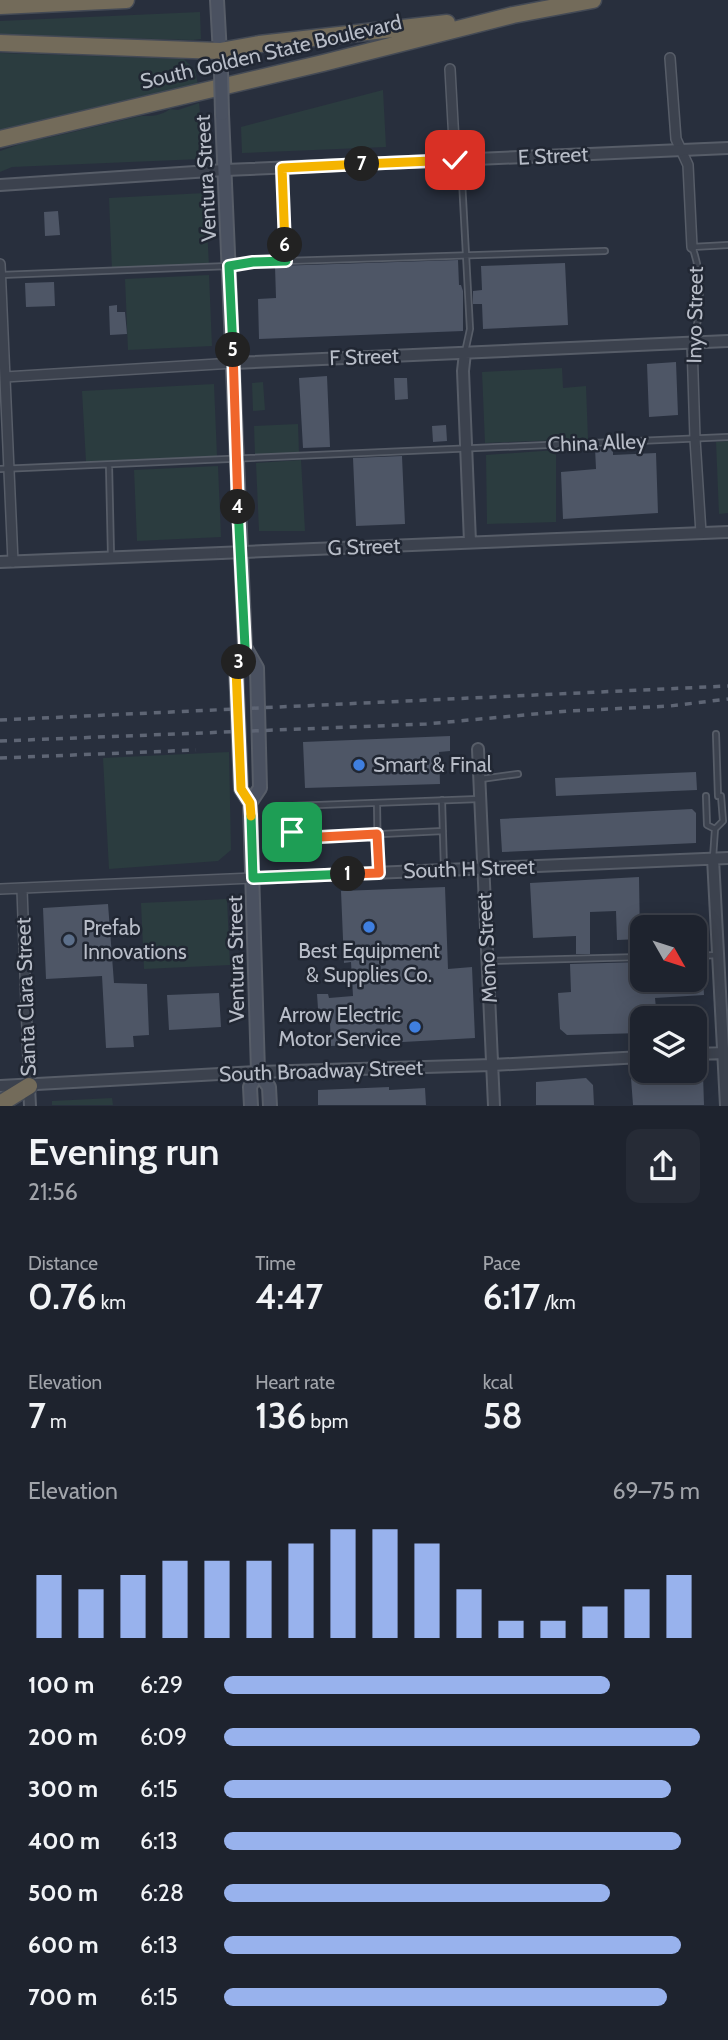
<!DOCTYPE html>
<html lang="en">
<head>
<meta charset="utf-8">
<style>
	body { margin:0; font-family:Cabin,sans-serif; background:#262b36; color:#f1f3f6; height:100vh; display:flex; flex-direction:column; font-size:26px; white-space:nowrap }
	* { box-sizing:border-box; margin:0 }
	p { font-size:23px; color:#a1a4aa }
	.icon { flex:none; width:38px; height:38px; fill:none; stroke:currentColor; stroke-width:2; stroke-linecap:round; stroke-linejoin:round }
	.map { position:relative; height:1106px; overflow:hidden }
	.details { display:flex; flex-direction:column; background:#1e232e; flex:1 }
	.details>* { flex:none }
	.needle { width:46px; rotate:129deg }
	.buttons { position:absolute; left:630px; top:915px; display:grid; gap:14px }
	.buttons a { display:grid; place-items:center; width:77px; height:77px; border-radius:14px; background:#1e232e; box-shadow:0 4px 18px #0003,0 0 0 2px #3c404a; font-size:35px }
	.pin { position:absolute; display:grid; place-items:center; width:60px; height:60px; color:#fff; margin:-30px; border-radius:14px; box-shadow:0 4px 10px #0006 }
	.km { position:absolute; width:35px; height:35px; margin:-18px; border-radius:50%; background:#222; color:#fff; font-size:19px; line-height:35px; text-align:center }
	.round { display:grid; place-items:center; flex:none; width:74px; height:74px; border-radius:14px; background:#262b36 }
	.summary { display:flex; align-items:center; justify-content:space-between; height:119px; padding:0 28px }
	h1 { font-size:38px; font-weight:600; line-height:52px }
	.metrics { display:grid; grid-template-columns:repeat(3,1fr); gap:10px; height:119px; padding:7px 28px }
	.metrics div { display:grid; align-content:center }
	.metrics b { font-size:35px; font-weight:600 }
	.metrics small { font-size:19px; font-weight:400 }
	.metrics p { font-size:19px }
	.chart { height:196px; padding:14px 28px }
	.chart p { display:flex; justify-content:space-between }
	.chart svg { width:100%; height:126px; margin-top:7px; stroke:#98b2ed; stroke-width:6 }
	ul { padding:0 28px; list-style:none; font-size:23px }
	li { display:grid; grid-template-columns:112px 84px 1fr; align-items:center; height:52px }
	li i { height:18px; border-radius:9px; background:#98b2ed }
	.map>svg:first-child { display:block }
	.green { fill:#2b3c3f }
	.building { fill:#4e5666 }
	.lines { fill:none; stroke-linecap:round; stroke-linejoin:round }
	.service-casing { stroke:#575d68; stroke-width:8 }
	.minor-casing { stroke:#575d68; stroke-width:12 }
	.tertiary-casing { stroke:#575d68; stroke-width:14 }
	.secondary-casing { stroke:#575d68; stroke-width:16 }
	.motorway-casing { stroke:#444a55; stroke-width:19 }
	.service { stroke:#3c424e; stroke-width:4.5 }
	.minor { stroke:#3c424e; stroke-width:9 }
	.tertiary { stroke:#3c424e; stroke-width:10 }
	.secondary { stroke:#4a5160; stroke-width:12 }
	.motorway { stroke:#736b5a; stroke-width:16 }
	.rail { stroke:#5e6574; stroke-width:3.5; stroke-dasharray:7 7; stroke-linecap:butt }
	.tertiary-bridge-casing { stroke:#575d68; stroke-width:14; stroke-linecap:butt }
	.secondary-bridge-casing { stroke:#575d68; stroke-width:16; stroke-linecap:butt }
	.tertiary-bridge { stroke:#3c424e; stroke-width:10 }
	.secondary-bridge { stroke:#4a5160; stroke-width:12 }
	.split-1-casing { stroke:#fff; stroke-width:14 }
	.split-2-casing { stroke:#fff; stroke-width:14 }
	.split-3-casing { stroke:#fff; stroke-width:14 }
	.split-4-casing { stroke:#fff; stroke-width:14 }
	.split-5-casing { stroke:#fff; stroke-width:14 }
	.split-6-casing { stroke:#fff; stroke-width:14 }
	.split-7-casing { stroke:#fff; stroke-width:14 }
	.split-8-casing { stroke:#fff; stroke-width:14 }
	.split-1 { stroke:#f0652b; stroke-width:9 }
	.split-2 { stroke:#22a559; stroke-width:9 }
	.split-3 { stroke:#f5b400; stroke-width:9 }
	.split-4 { stroke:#22a559; stroke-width:9 }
	.split-5 { stroke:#f0652b; stroke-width:9 }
	.split-6 { stroke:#22a559; stroke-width:9 }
	.split-7 { stroke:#f5b400; stroke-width:9 }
	.split-8 { stroke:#f5b400; stroke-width:9 }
	.shop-dot { fill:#3f7fe0; stroke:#212733; stroke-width:2.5 }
	.service-dot { fill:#5c6f8a; stroke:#212733; stroke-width:2.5 }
	.labels { text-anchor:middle; stroke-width:5; stroke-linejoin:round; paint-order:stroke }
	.street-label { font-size:21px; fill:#b8bdc8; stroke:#212733 }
	.poi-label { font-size:21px; fill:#b8bdc8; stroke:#212733; text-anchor:start }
</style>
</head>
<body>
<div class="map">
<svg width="728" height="1106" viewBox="0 0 728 1106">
	<rect width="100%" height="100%" fill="#282f3d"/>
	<path class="green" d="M 200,12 L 201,39 L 193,40 L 0,35 L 0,21 Z
		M 0,53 L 184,59 L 195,70 L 198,85 L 0,131 Z
		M 383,90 L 386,147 L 242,153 L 241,127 Z
		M 199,103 L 204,153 L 201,159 L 12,167 L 0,172 L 0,151 L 35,139 L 43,139 L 141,116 C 152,116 161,116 170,109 L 178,110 Z
		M 205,193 L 209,265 L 112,270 L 109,198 Z
		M 209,275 L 212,346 L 128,350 L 125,279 Z
		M 562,368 L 563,388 L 586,386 L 588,439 L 485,443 L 482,372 Z
		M 263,382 L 265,410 L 253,411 L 252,383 Z
		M 214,384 L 217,456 L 86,462 L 82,391 Z
		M 298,424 L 299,453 L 255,455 L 254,426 Z
		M 728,441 L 728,513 L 719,514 L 716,442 Z
		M 556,450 L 556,522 L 487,524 L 486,455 Z
		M 301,460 L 305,531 L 259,531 L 256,463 Z
		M 218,466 L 221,537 L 137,541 L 134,470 Z
		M 229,752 L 231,850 L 218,861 L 109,869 L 103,758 Z
		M 227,899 L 230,965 L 144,969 L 141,903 Z
		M 112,1098 L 113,1105 L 52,1105 L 52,1101 Z"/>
	<path class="building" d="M 58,211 L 60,235 L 45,236 L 44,212 Z
		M 458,260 L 459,285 L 461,285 L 463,291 L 463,331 L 259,339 L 258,299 L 276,298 L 275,266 Z
		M 565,263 L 568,325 L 483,329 L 482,304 L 473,304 L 473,291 L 482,290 L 481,266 Z
		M 54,282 L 55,306 L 26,307 L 25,283 Z
		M 117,305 L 117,312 L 125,312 L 127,334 L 110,335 L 109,306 Z
		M 676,362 L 678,415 L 649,417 L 647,364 Z
		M 327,376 L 330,447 L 303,448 L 299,378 Z
		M 394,378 L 407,378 L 408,399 L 395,400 Z
		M 446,425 L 447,441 L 433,442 L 432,426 Z
		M 613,447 L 613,455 L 656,453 L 658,513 L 563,519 L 561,472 L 596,469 L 595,448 Z
		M 402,456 L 405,524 L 356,526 L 353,458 Z
		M 450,736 L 450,751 L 439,752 L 440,784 L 305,788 L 303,742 Z
		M 696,772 L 697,790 L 556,796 L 555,778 Z
		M 692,809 L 696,813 L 696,843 L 502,852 L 500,819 Z
		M 639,877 L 640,939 L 617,940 L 616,911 L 590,912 L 590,954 L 576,954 L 576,936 L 533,938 L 530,883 Z
		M 445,887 L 448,969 L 472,967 L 475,1038 L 331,1046 L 330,1023 L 319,1023 L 317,994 L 328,994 L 329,998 L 353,996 L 351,962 L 344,963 L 341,891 Z
		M 108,904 L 114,983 L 147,984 L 149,1035 L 133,1036 L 134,1047 L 106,1048 L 102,976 L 46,979 L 43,908 Z
		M 695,961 L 702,961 L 704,995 L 655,998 L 657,1018 L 642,1018 L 642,1033 L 567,1035 L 560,1029 L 558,993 L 571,992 L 570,964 L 642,962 L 642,980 L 695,980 Z
		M 219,993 L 221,1027 L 169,1030 L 167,995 Z
		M 703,1074 L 704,1105 L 633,1105 L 631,1078 Z
		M 586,1078 L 593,1085 L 594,1105 L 536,1105 L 536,1082 Z
		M 389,1087 L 389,1090 L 425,1088 L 426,1105 L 318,1105 L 318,1090 Z"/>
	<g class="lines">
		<g class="service-casing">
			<path id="service" d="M 461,162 L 470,329 L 465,352
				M 282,169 L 286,261
				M 1,275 L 229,266 L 253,262 L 605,251
				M 693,342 C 701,316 703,273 692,247 L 728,245
				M 109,465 L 111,555
				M 0,469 L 728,437
				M 716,734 L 718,796
				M 481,779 L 518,774
				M 706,796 L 707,825 L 715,829
				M 442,800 L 444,869
				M 377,803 L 378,872
				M 443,831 L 301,838 L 293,833 L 292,806 L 479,799
				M 713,858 L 715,829 L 723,821 L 721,796
				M 695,956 L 718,955
				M 488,961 L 642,957"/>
		</g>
		<g class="minor-casing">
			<path id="minor" d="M 670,58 L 676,139 L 688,165 L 692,247
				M 450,69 L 455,160
				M 0,264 L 13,562
				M 692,343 L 695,439 L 701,533
				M 5,377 L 234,363
				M 0,889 L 253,878
				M 22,889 L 29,1086"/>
		</g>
		<g class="tertiary-casing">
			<path id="tertiary" d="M 0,185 L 225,170 L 728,148
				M 465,353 L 463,371 L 470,542
				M 234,363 L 728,341
				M 265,551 L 728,532
				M 0,562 L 221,553
				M 478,749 L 494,1106
				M 713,858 L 726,1106
				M 253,878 L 728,858
				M 695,1054 L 724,1053
				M 0,1086 L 258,1072 L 492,1065 L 642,1057
				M 29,1086 L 30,1106"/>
		</g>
		<g class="secondary-casing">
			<path id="secondary" d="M 217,0 L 221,72
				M 222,114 L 245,647 L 236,668 L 241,789 L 250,803 L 258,1072 L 250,1087 L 251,1106
				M 245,647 L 257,668 L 260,788 L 250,803
				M 258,1072 L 269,1087 L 270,1106"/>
		</g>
		<g class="motorway-casing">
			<path id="motorway" d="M 0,6 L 126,0
				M 0,43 L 220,51 L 259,44 L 447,23
				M 0,139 L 323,63 L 513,15 L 593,0
				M 0,1104 L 29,1086"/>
		</g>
		<use href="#service" class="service"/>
		<use href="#minor" class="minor"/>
		<use href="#tertiary" class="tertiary"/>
		<use href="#secondary" class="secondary"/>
		<use href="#motorway" class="motorway"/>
		<path class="rail" d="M 0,720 L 728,686
			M 0,741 L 426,724 L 568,711 L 670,706 L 728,699
			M 0,758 L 196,750"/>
		<g class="tertiary-bridge-casing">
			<path id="tertiary-bridge" d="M 221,553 L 265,551"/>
		</g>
		<g class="secondary-bridge-casing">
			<path id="secondary-bridge" d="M 221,72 L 222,114"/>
		</g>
		<use href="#tertiary-bridge" class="tertiary-bridge"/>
		<use href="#secondary-bridge" class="secondary-bridge"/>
	</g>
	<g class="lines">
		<g class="split-1-casing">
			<path id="split-1" d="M 292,832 L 301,838 L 377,834 L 379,873 L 348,874"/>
		</g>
		<g class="split-2-casing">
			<path id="split-2" d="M 251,816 L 253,878 L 348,874"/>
		</g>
		<g class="split-3-casing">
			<path id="split-3" d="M 239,662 L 236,668 L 241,789 L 250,803 L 251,816"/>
		</g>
		<g class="split-4-casing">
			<path id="split-4" d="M 238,507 L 245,647 L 239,662"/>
		</g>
		<g class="split-5-casing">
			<path id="split-5" d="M 233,350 L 238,507"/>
		</g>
		<g class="split-6-casing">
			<path id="split-6" d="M 233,350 L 229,266 L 253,262 L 286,261 L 285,245"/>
		</g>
		<g class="split-7-casing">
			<path id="split-7" d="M 285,245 L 282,168 L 362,164"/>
		</g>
		<g class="split-8-casing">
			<path id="split-8" d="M 362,164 L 455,160"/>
		</g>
		<use href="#split-1" class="split-1"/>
		<use href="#split-2" class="split-2"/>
		<use href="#split-3" class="split-3"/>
		<use href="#split-4" class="split-4"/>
		<use href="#split-5" class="split-5"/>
		<use href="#split-6" class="split-6"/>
		<use href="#split-7" class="split-7"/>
		<use href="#split-8" class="split-8"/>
	</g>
	<g class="shop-dot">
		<circle cx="359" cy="765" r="7"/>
		<circle cx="369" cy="927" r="7"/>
		<circle cx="415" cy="1027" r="7"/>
	</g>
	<circle class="service-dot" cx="69" cy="940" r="7"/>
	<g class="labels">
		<g class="street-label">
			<text transform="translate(271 52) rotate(-13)" y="7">South Golden State Boulevard</text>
			<text transform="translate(553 156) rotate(-3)" y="7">E Street</text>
			<text transform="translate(206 178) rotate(-93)" y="7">Ventura Street</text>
			<text transform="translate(695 315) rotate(-89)" y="7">Inyo Street</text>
			<text transform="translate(364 357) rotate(-2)" y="7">F Street</text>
			<text transform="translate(597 443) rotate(-2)" y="7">China Alley</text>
			<text transform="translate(364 547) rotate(-2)" y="7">G Street</text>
			<text transform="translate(469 869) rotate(-2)" y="7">South H Street</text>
			<text transform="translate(487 948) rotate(-93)" y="7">Mono Street</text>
			<text transform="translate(236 959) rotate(-91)" y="7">Ventura Street</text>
			<text transform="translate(26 997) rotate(-92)" y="7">Santa Clara Street</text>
			<text transform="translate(321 1071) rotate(-2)" y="7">South Broadway Street</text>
		</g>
		<g class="poi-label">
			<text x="373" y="772">Smart &amp; Final</text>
			<text x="83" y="935">Prefab<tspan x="83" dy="24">Innovations</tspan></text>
			<text x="369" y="958" text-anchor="middle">Best Equipment<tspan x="369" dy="24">&amp; Supplies Co.</tspan></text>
			<text x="401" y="1022" text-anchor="end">Arrow Electric<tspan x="401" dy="24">Motor Service</tspan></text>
		</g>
	</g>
</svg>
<div class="buttons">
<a><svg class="needle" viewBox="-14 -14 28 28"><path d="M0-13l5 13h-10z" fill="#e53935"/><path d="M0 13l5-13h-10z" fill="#a1a4aa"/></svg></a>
<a><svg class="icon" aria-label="layers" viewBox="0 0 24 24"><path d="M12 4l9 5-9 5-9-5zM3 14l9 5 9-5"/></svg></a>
</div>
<div class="pin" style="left:292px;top:832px;background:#1e9e55"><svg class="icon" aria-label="arrive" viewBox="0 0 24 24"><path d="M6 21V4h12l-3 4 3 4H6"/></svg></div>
<div class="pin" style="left:455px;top:160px;background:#d93025"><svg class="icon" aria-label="check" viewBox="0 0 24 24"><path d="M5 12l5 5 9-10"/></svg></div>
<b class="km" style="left:348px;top:874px">1</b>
<b class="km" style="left:239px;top:662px">3</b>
<b class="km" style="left:238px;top:507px">4</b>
<b class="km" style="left:233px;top:350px">5</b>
<b class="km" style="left:285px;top:245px">6</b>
<b class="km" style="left:362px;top:164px">7</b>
</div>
<section class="details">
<div class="summary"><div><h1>Evening run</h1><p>21:56</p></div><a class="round"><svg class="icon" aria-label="share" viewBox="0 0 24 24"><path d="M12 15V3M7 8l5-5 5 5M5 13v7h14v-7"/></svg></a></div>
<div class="metrics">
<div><p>Distance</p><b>0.76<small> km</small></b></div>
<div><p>Time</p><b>4:47</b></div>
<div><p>Pace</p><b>6:17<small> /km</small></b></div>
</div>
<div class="metrics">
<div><p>Elevation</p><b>7<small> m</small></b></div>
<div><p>Heart rate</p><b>136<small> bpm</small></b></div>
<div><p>kcal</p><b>58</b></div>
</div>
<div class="chart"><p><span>Elevation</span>69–75 m</p>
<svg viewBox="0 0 160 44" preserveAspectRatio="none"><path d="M5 44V22M15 44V27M25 44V22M35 44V17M45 44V17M55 44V17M65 44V11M75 44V6M85 44V6M95 44V11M105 44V27M115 44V38M125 44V38M135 44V33M145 44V27M155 44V22"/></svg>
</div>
<ul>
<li><b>100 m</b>6:29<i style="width:81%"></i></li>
<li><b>200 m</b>6:09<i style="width:100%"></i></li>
<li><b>300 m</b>6:15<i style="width:94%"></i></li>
<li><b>400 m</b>6:13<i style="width:96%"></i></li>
<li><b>500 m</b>6:28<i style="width:81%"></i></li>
<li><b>600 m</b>6:13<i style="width:96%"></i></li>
<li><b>700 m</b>6:15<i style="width:93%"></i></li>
</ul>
</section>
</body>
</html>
